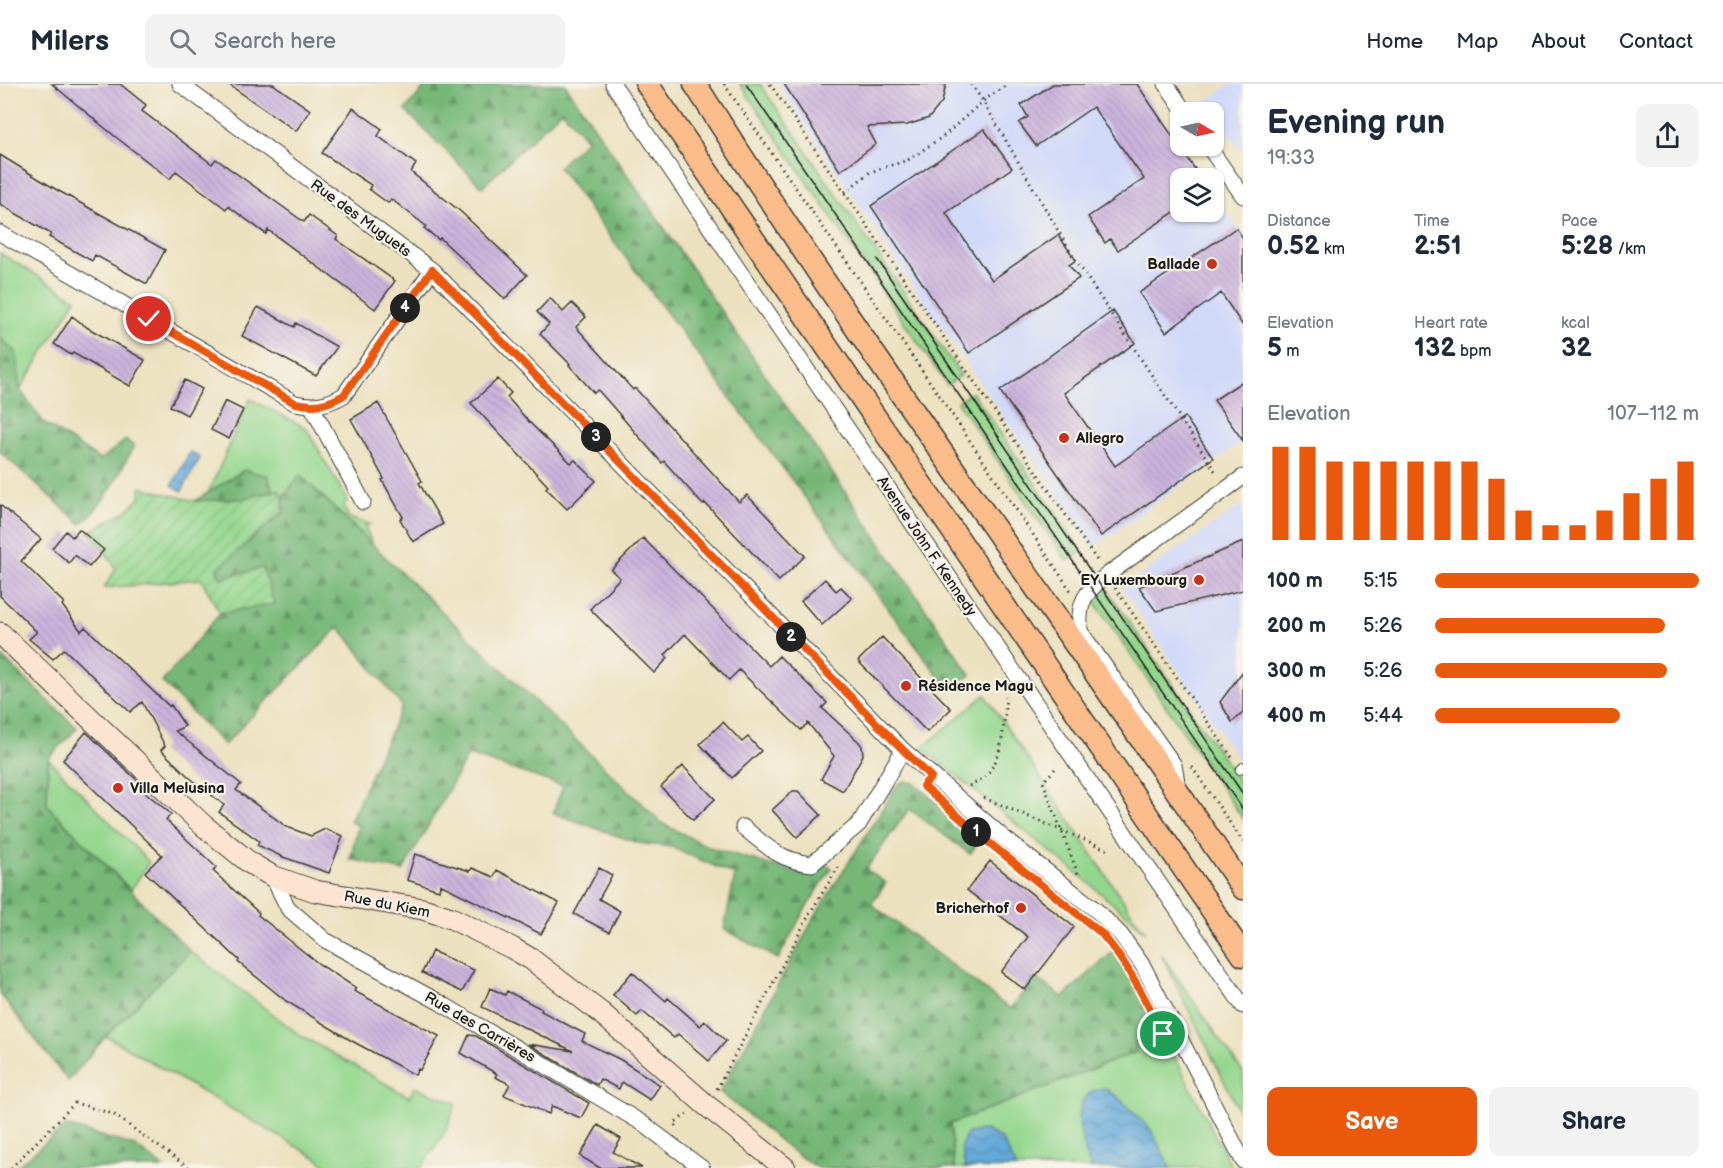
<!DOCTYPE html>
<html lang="en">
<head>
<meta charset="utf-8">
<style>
	body { margin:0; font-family:"Balsamiq Sans",sans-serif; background:#f2f2f3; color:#1f2937; height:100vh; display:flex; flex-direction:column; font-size:22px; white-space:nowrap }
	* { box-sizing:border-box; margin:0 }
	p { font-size:20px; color:#747a83 }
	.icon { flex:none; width:33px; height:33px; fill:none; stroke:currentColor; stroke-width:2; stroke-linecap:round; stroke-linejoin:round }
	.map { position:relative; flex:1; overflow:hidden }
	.panel { display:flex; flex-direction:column; background:#fff; width:480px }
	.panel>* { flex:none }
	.needle { width:39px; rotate:99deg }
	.fabs { position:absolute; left:1170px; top:18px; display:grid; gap:12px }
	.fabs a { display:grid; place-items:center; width:54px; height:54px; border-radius:12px; background:#fff; box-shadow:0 2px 4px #0004; font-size:30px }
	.pin { position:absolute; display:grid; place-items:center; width:51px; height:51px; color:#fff; margin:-26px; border:3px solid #fff; border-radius:50%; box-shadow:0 2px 6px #0007 }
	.km { position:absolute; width:30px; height:30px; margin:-15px; border-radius:50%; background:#222; color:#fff; font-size:16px; line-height:30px; text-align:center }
	.round { display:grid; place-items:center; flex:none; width:63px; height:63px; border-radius:12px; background:#f2f2f3 }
	.headline { display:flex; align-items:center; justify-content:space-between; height:102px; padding:0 24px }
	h1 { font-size:33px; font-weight:600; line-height:45px }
	.figures { display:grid; grid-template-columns:repeat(3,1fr); gap:9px; height:102px; padding:6px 24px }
	.figures div { display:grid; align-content:center }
	.figures b { font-size:26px; font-weight:600 }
	.figures small { font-size:16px; font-weight:400 }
	.figures p { font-size:16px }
	.chart { height:168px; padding:12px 24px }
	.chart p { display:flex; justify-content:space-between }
	.chart svg { width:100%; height:108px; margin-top:6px; stroke:#ea580c; stroke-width:6 }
	.action { display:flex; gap:12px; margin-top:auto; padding:12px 24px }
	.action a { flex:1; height:69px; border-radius:12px; background:#ea580c; color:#fff; font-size:24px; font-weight:600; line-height:69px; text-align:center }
	.action a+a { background:#f2f2f3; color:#1f2937 }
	ul { padding:0 24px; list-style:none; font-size:20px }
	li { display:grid; grid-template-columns:96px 72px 1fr; align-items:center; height:45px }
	li i { height:15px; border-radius:8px; background:#ea580c }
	header { display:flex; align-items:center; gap:36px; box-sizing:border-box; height:84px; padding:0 30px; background:#fff; border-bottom:2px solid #e0e1e3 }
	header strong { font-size:28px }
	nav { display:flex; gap:33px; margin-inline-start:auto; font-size:21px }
	.search { width:420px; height:54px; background:#f2f2f3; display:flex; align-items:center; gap:15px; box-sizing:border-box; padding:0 21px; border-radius:12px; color:#747a83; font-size:22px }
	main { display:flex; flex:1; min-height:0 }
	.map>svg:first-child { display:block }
	.built { fill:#d1d9f9 }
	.green { fill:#93d68d; stroke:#587954; stroke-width:1.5 }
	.forest { fill:url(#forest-firs); stroke:#496a4a; stroke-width:1.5 }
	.garden { fill:url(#garden-furrows); stroke:#587954; stroke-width:1.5 }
	.water { fill:url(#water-waves); stroke:#40627a; stroke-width:1.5 }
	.building { fill:url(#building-back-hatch) }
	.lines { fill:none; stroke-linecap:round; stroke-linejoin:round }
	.service-casing { stroke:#3b3a34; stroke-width:10 }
	.minor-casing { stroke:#3b3a34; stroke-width:17 }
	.secondary-casing { stroke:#3b3a34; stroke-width:23 }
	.primary-casing { stroke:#3b3a34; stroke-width:25 }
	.path { stroke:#3b3a34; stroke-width:3; stroke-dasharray:1.5 4.5; stroke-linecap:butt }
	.service { stroke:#fff; stroke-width:8 }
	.minor { stroke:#fff; stroke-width:15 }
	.secondary { stroke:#fde4d1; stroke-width:21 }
	.primary { stroke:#fabc8b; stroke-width:22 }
	.tram { stroke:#1c1c1c; stroke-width:1.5 }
	.route-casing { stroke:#fff; stroke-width:12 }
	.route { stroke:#ea580c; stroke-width:8 }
	.poi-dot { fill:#c8321e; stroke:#f7f3e8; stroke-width:2 }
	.labels { text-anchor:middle; stroke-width:4.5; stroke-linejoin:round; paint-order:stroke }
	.street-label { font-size:15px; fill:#1c1c1c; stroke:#f7f3e8 }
	.poi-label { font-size:15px; font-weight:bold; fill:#1c1c1c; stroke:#f7f3e8; text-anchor:end }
</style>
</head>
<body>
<header>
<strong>Milers</strong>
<div class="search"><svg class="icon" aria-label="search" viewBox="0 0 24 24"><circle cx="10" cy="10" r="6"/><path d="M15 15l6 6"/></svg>Search here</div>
<nav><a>Home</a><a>Map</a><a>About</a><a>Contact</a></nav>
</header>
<main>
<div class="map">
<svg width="1243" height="1084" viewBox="0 0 1243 1084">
	<defs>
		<pattern id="forest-firs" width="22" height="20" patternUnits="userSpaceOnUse" patternTransform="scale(1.5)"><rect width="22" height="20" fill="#76b778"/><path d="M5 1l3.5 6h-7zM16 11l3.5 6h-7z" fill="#609462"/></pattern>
		<pattern id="garden-furrows" width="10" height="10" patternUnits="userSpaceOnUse" patternTransform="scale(1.5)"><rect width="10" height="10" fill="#93d68d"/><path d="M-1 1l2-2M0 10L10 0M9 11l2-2" fill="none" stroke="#7eb779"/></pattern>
		<pattern id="water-waves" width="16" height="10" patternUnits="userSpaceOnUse" patternTransform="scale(1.5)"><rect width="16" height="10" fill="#63a9d9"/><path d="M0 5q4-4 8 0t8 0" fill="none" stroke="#5189af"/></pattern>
		<pattern id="building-back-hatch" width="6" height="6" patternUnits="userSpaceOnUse" patternTransform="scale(1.5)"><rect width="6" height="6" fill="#cbb4dd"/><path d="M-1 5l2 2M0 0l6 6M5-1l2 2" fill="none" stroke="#ae9abd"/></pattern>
	</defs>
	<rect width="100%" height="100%" fill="#f7f3e8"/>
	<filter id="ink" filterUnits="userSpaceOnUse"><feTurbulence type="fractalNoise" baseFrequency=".0167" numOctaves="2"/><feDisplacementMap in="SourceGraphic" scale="12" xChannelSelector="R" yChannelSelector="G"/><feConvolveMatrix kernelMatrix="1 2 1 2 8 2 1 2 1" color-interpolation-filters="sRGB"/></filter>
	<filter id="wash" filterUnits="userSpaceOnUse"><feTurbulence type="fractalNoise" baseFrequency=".008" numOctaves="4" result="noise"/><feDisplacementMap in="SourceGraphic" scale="24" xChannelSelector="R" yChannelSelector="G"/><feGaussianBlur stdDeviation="1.35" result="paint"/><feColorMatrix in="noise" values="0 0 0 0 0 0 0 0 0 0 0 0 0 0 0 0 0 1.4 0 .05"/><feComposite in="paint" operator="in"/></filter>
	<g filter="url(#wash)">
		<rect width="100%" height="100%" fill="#ece1bf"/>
		<path class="built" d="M 778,0 L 1138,0 L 1203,94 L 1180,94 L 1180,128 L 1214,128 L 1214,109 L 1243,152 L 1243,357 L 1094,463 L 898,180 Z
			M 1231,0 L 1243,0 L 1243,70 L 1206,17 Z
			M 1243,420 L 1243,675 L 1239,677 L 1122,504 Z"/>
		<path class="green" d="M 740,0 L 760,0 L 961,291 L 947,301 Z
			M 0,169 L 76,215 L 20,306 L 16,268 L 0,254 Z
			M 972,308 L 1082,467 L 1067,477 L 957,318 Z
			M 250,315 L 306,344 L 347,415 L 344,422 L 349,434 L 370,440 L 365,442 L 373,461 L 300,391 L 283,413 L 279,406 L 273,407 L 268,392 L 208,409 Z
			M 1104,501 L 1243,703 L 1243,735 L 1092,514 Z
			M 985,611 L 1137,837 L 1146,848 L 1083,794 L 922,664 Z
			M 48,675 L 149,778 L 131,806 L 47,721 Z
			M 190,867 L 300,951 L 409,1013 L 415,1003 L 456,1019 L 447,1045 L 421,1084 L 329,1084 L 320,1076 L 106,952 Z
			M 1161,870 L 1243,989 L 1243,1035 Z
			M 1163,950 L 1232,1084 L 954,1084 L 950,1040 L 1136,968 L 1135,959 Z"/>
		<path class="forest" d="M 428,0 L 565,0 L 971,591 L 948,605 L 558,83 L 587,56 L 562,26 L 482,103 L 405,26 Z
			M 0,254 L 16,268 L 20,306 L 44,339 L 100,376 L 126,356 L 134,362 C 119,389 105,421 81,440 L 0,368 Z
			M 244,386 L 268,392 L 273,407 L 242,415 L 195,417 Z
			M 300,391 L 663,740 L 709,763 L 805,791 L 826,781 L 832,784 L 804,827 L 778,875 L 724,845 L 735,791 L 671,763 L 638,759 L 553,729 L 563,702 L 468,671 L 403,787 L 350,775 L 358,742 L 350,737 L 402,622 L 339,543 L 224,661 L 162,598 L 220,529 L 273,520 L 220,495 L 217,484 L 284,428 L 283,413 Z
			M 0,571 L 77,644 L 48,675 L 47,721 L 190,867 L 106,952 L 68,997 L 0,910 Z
			M 905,697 L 914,699 L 980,755 L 970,770 L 909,725 L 866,785 L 886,799 L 871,820 L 1010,925 L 1035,894 L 1063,913 L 1115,866 L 1133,892 L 1163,950 L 1135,959 L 1136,968 L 950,1040 L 954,1084 L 818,1084 L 796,1070 L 720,1008 L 815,832 L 898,700 Z
			M 66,1042 L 135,1062 L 164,1084 L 15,1084 Z"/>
		<path class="garden" d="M 140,403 L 195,417 L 242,415 L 279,406 L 283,413 L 284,427 L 217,485 L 220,494 L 263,484 L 274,520 L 220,529 L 201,495 L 104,504 L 116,485 L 104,466 L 89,448 L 125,428 L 140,414 Z"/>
		<path class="water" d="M 190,368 L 200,374 L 182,407 L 172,401 Z
			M 1104,1004 L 1118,1013 L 1151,1046 L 1171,1084 L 1092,1084 L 1088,1078 C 1082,1051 1065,1011 1104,1004 Z
			M 986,1046 L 1002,1056 L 1017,1084 L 965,1084 L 961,1062 L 968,1049 Z"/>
		<g id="blocks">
			<path class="building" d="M 52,0 L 120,0 L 146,21 L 142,27 L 212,80 L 216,75 L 304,138 L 309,131 L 338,152 L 336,155 L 395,197 L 375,225 L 268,146 L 266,150 L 228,122 L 226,125 L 176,87 L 170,95 L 117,54 Z
				M 228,0 L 273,0 L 310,26 L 296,47 Z
				M 784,0 L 946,0 L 942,18 L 929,34 L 907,41 L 867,43 L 876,60 L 840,87 Z
				M 1053,0 L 1137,0 L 1201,94 L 1180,94 L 1180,124 L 1118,166 L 1110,155 L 1105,159 L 1088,133 L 1144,95 L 1093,23 L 1036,62 L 1019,39 L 1028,33 L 1021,21 Z
				M 353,24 L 382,45 L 378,52 L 416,80 L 411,88 L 461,128 L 527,191 L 505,215 L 440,154 L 439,156 L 424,144 L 426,142 L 391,115 L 388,119 L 369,105 L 371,101 L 322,69 Z
				M 984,45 L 1012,84 L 946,129 L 992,196 L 1058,151 L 1076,176 L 1069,181 L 1079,194 L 969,269 L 871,122 Z
				M 0,71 L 57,106 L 165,166 L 147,200 L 95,171 L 92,177 L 49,153 L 51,150 L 0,120 Z
				M 1236,144 L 1243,154 L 1243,242 L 1221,209 L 1166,248 L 1139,209 Z
				M 550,214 L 563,228 L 572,219 L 586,233 L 576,243 L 633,306 L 635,304 L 739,418 L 747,411 L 805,472 L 779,497 L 705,419 L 703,421 L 664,377 L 662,379 L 598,306 L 594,309 L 569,281 L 570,280 L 540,250 L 549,240 L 537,228 Z
				M 258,223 L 294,243 L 296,239 L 337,263 L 316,292 L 242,252 Z
				M 1113,227 L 1135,259 L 1064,309 L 1115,382 L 1185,333 L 1213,374 L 1101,452 L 1000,307 Z
				M 72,232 L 88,244 L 145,276 L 130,302 L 73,269 L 71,271 L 54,260 Z
				M 498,295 L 511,309 L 507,313 L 529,338 L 571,379 L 575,376 L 596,397 L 567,425 L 546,404 L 548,402 L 471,319 Z
				M 185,296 L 202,305 L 187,331 L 170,322 Z
				M 1243,297 L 1243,357 L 1214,316 Z
				M 225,317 L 243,326 L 229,355 L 211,346 Z
				M 378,319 L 422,397 L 419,399 L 443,440 L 413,458 L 400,435 L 403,433 L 382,396 L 384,395 L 351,335 Z
				M 0,421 L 41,455 L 21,477 L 64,519 L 62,521 L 81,547 L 85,543 L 169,622 L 171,621 L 185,642 L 175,647 L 241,700 L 236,706 L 287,743 L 311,752 L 325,745 L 343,752 L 329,789 L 283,773 L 257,761 L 259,757 L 219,728 L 224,721 L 190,694 L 161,666 L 165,662 L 142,618 L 130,628 L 64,565 L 53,575 L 29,555 L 37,548 L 0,512 Z
				M 79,445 L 104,466 L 89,483 L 75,471 L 69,479 L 52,464 L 66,447 L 72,453 Z
				M 643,454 L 769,582 L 779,572 L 827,619 L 822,624 L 859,658 L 862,662 L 863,671 L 843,707 L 821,695 L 834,672 L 808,639 L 801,646 L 739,586 L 729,596 L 685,550 L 665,571 L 668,574 L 654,589 L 590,525 L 620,494 L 611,486 Z
				M 1243,458 L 1243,506 L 1156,527 L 1139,503 Z
				M 825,495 L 836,507 L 841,503 L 852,514 L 822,541 L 801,517 Z
				M 882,553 L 951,625 L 927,648 L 858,577 Z
				M 1243,587 L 1243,629 L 1232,638 L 1220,618 Z
				M 723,638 L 742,658 L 748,653 L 761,667 L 732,694 L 700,660 Z
				M 86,648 L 141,700 L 145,708 L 171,730 L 166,736 L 216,783 L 213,787 L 259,829 L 258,831 L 319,880 L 356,904 L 354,907 L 439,952 L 420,986 L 418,985 L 415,991 L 352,957 L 286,917 L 238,878 L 239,876 L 145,788 L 162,771 L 63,676 Z
				M 683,682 L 715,715 L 693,736 L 661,703 Z
				M 793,707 L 798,707 L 821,731 L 797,753 L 772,726 Z
				M 415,770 L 470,787 L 472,784 L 494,793 L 497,786 L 559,819 L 541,850 L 440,800 L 439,806 L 407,796 Z
				M 990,777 L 1074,843 L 1025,906 L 1001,888 L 1028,853 L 967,806 Z
				M 599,784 L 612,791 L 599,815 L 620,827 L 609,848 L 574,830 Z
				M 432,867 L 474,886 L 462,908 L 422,889 Z
				M 632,888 L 666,917 L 668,914 L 700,942 L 705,937 L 726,957 L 709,977 L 678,950 L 674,954 L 642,927 L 637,932 L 613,911 Z
				M 490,904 L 505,911 L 507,907 L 542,925 L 541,927 L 585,950 L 582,957 L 621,976 L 660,1001 L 650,1016 L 622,998 L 619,1005 L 600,995 L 597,1001 L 528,960 L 573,967 L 482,923 Z
				M 469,951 L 476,952 L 589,1019 L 581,1034 L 552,1022 L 549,1030 L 504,1011 L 510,1000 L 495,993 L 497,990 L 461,969 Z
				M 598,1041 L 621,1055 L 613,1068 L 642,1084 L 600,1084 L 580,1072 Z"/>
		</g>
	</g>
	<g filter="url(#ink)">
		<use href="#blocks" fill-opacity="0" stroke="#3b3a34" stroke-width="1.5"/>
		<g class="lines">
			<g class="service-casing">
				<path id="service" d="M 1240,686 L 1243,683"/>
			</g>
			<g class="minor-casing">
				<path id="minor" d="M 180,0 L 432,186 L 903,666 L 1004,754 L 1097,827 L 1121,851 L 1143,882 L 1243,1077
					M 613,0 L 736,182 L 1243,922
					M 1166,0 L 1185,28
					M 1208,62 L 1243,112
					M 0,149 L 295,319 C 315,323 327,321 344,311 L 432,186
					M 312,323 L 363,418
					M 1178,704 L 1174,681 L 1080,547 C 1078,517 1085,508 1107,491 L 1243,393
					M 743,743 C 767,763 781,777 812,780 L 859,740 L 903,666
					M 272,792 L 288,824 L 325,856 L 439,918 L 642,1039 L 702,1084"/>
			</g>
			<g class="secondary-casing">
				<path id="secondary" d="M 0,549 L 204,742 L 250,779 L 272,792 L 315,807 L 423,825 L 451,834 L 512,864 L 531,875 L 600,928 L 706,1021 L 785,1084"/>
			</g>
			<g class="primary-casing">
				<path id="primary" d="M 647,0 L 1243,871
					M 695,0 C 869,274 1062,535 1243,804"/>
			</g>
			<path class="path" d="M 724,0 L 943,317 L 1071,507
				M 770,0 L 1098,478
				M 971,0 L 983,17 L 1071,169 L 1215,387
				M 845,108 L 870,88 L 908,76 L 945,51 L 983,17 L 1008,0
				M 1115,504 L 1234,676
				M 1192,683 L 1243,758
				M 1055,685 L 1043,698 L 1078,790
				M 969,702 C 1005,689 1003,645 1006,613
				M 984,714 L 1111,767
				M 717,1005 L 810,829 L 841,779
				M 676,1042 L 674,1039 L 687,1030
				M 11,1084 L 75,1019 L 113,1030 L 189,1084"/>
			<use href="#service" class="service"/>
			<use href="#minor" class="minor"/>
			<use href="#secondary" class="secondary"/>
			<use href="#primary" class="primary"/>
			<path class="tram" d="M 746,0 L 1243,726
				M 877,175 L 1243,710"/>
		</g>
	</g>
	<g class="lines" filter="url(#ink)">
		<g class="route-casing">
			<path id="route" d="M 149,235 L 295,319 C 315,323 327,321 344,311 L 432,186 L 893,656 L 931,693 L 923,702 L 982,753 L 1101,849 C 1128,880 1145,915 1163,950"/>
		</g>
		<use href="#route" class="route"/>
	</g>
	<g class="poi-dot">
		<circle cx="1212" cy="180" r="6"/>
		<circle cx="1064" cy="354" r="6"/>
		<circle cx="1199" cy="496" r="6"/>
		<circle cx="906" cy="602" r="6"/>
		<circle cx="118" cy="704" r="6"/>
		<circle cx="1021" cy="824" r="6"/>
	</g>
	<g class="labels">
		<g class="street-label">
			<text transform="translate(361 134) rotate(36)" y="5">Rue des Muguets</text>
			<text transform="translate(927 462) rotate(56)" y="5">Avenue John F. Kennedy</text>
			<text transform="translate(387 820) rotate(11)" y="5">Rue du Kiem</text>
			<text transform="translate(480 943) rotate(30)" y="5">Rue des Carrières</text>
		</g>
		<g class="poi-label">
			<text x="1200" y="185">Ballade</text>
			<text x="1076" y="359" text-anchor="start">Allegro</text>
			<text x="1187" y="501">EY Luxembourg</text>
			<text x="918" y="607" text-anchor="start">Résidence Magu</text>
			<text x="130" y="709" text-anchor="start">Villa Melusina</text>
			<text x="1009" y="829">Bricherhof</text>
		</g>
	</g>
</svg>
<div class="fabs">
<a><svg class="needle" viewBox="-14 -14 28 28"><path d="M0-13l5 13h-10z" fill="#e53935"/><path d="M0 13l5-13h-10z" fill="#747a83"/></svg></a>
<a><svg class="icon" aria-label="layers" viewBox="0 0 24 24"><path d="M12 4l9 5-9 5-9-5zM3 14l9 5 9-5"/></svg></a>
</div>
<div class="pin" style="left:1163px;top:950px;background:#1e9e55"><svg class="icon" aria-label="arrive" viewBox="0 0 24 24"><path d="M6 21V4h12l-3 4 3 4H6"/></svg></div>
<div class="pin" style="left:149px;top:235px;background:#d93025"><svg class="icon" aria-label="check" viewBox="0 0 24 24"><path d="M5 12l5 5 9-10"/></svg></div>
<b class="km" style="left:976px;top:748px">1</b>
<b class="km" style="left:791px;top:553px">2</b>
<b class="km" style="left:596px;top:353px">3</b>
<b class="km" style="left:405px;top:224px">4</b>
</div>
<section class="panel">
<div class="headline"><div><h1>Evening run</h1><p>19:33</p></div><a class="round"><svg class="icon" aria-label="share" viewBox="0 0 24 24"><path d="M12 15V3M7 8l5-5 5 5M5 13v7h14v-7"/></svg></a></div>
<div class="figures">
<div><p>Distance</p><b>0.52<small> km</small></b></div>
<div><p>Time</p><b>2:51</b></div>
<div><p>Pace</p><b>5:28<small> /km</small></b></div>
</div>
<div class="figures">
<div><p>Elevation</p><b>5<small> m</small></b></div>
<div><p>Heart rate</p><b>132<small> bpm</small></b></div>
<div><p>kcal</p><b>32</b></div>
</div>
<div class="chart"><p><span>Elevation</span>107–112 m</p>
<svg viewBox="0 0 160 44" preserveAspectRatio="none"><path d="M5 44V6M15 44V6M25 44V12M35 44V12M45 44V12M55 44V12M65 44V12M75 44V12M85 44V19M95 44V32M105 44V38M115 44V38M125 44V32M135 44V25M145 44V19M155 44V12"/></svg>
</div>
<ul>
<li><b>100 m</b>5:15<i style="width:100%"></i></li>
<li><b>200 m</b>5:26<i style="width:87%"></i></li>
<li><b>300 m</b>5:26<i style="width:88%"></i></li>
<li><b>400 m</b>5:44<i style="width:70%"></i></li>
</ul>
<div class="action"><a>Save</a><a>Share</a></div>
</section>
</main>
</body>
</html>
